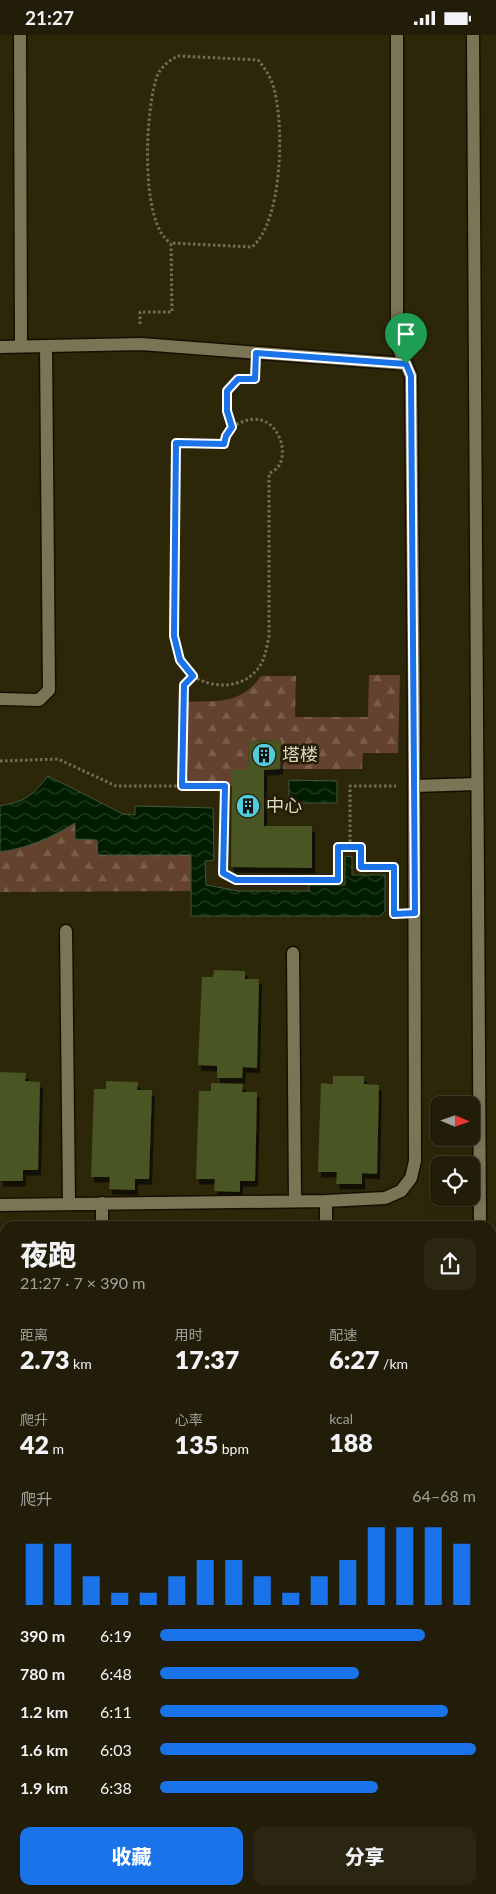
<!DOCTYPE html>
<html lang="zh">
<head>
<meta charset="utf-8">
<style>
	body { margin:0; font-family:Lato,"Noto Sans SC",sans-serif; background:#2a2612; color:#f1f3f6; height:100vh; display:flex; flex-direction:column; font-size:19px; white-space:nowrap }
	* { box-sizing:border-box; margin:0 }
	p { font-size:16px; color:#a2a29c }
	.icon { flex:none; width:28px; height:28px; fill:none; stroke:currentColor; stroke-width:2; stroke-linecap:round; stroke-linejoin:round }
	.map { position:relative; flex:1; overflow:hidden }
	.side { position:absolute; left:0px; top:1186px; width:496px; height:674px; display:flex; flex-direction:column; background:#221d08; border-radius:15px 15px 0 0; box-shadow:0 2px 8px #0003,0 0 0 1px #3f3b29 }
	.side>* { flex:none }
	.needle { width:32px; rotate:92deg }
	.controls { position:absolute; left:430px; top:1061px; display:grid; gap:10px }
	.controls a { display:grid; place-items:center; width:50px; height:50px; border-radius:10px; background:#221d08; box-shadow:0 2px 8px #0003,0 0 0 1px #3f3b29; font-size:25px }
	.pin { position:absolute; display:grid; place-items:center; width:42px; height:42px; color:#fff; margin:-51px -21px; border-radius:50% 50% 50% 0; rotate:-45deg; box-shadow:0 0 5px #0007 }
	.pin .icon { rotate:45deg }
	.round { display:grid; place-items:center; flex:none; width:52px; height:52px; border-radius:10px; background:#2a2612 }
	.summary { display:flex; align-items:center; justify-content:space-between; height:85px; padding:0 20px }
	h1 { font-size:28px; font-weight:800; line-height:38px }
	.figures { display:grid; grid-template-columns:repeat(3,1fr); gap:8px; height:85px; padding:5px 20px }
	.figures div { display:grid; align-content:center }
	.figures b { font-size:25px; font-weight:800 }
	.figures small { font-size:14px; font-weight:400 }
	.figures p { font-size:14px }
	.chart { height:140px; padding:10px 20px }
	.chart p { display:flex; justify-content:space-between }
	.chart svg { width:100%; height:90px; margin-top:5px; stroke:#1a73e8; stroke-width:6 }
	.button { display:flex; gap:10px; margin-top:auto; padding:10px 20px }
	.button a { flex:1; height:58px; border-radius:10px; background:#1a73e8; color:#fff; font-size:20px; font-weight:800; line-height:58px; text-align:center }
	.button a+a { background:#2a2612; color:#f1f3f6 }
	ul { padding:0 20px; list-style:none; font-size:16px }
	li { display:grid; grid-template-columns:80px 60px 1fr; align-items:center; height:38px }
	li i { height:12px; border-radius:6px; background:#1a73e8 }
	.status { display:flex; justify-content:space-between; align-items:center; height:35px; padding:0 25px; background:#221d08; direction:ltr }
	.status svg { height:14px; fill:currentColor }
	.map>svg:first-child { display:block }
	.grass { fill:url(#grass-dots) }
	.forest { fill:url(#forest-firs) }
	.water { fill:url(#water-waves); stroke:#43563d }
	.building { fill:#4a5420; filter:url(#shadow) }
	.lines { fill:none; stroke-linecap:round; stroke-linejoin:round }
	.minor-casing { stroke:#160f00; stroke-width:15 }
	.path { stroke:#726d55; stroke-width:3; stroke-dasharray:2.5 2.5; stroke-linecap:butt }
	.minor { stroke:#7b7455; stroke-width:12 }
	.route-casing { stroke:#fff; stroke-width:10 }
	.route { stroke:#1a73e8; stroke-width:6 }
	.labels { text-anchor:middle; stroke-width:5; stroke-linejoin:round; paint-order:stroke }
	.poi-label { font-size:18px; fill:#dedbca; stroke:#241d02; text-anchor:start }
</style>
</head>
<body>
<div class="status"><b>21:27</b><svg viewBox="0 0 49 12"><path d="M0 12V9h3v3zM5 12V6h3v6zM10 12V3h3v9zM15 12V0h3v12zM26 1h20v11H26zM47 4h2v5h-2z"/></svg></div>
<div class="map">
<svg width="496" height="1859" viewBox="0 0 496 1859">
	<defs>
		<pattern id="grass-dots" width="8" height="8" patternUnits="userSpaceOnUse" patternTransform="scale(1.25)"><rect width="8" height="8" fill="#64432e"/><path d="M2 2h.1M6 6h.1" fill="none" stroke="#7a5e4b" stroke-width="1.8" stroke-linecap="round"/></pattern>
		<pattern id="forest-firs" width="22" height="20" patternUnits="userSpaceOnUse" patternTransform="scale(1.25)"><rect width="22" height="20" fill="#64432e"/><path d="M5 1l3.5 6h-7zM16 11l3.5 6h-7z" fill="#7a5e4b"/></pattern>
		<pattern id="water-waves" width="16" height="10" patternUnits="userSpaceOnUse" patternTransform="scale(1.25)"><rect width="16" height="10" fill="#001d00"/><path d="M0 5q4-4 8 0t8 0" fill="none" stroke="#253d24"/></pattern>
		<filter id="shadow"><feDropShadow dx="3" dy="5.5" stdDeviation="0" flood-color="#0009"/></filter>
	</defs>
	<rect width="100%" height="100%" fill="#2d270a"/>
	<path class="grass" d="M 34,1855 L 122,1855 L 122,1859 L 34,1859 Z"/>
	<path class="forest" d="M 369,640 L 400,640 L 398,718 L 363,718 L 362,734 L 280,734 L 281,705 L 249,706 L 248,735 L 232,735 L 232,751 L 182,751 L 184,667 C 216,665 240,671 261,641 L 296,641 L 295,682 L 368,682 Z
		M 75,788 L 97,805 L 98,820 L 191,820 L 191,856 L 0,857 L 0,817 C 31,812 48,804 75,788 Z"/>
	<path class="water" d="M 48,741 L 123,779 L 135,780 L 135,771 L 213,773 L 214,825 L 205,826 L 206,850 L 239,856 L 309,856 L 309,850 L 345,850 L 345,821 L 352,822 L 352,840 L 385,840 L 385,876 L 380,881 L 191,881 L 191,820 L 98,820 L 97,805 L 75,804 L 75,788 C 48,804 31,812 0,817 L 0,771 C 26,766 31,762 48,741 Z
		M 289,745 L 337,746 L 337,768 L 289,768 Z"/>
	<path class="building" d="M 281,705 L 280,734 L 264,735 L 264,791 L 312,791 L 312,833 L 231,832 L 232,735 L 248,735 L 249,706 Z
		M 214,935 L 245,936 L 245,944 L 259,944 L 257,1033 L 243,1032 L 242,1043 L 217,1043 L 217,1031 L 198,1030 L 202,942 L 213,942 Z
		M 0,1037 L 26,1038 L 25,1046 L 40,1047 L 38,1135 L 23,1135 L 23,1146 L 0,1146 Z
		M 333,1041 L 364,1041 L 364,1049 L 379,1050 L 377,1139 L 362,1138 L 362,1149 L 336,1149 L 337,1137 L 318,1137 L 321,1048 L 333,1049 Z
		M 106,1046 L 138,1047 L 137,1055 L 152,1055 L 149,1144 L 135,1144 L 135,1155 L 109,1154 L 110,1142 L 91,1142 L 94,1054 L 106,1054 Z
		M 211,1048 L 243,1049 L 242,1057 L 257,1057 L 255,1146 L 240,1146 L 240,1157 L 214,1156 L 215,1144 L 196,1144 L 199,1056 L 211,1056 Z
		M 233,1855 L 297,1855 L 297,1859 L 233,1859 Z"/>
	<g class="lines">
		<g class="minor-casing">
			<path id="minor" d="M 20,0 L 21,311
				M 473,0 L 480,1191
				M 0,312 L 141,309 L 406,329
				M 0,664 L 39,665 L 49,655 L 46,311
				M 414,751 L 477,749
				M 66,896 L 69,1169
				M 293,918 L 295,1166
				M 326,1166 L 326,1191
				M 0,1170 L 326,1166 L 385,1163 L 401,1156 L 411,1143 L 415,1126 L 414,672 L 411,341 L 397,310 L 397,0
				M 102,1191 L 102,1168
				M 0,1506 L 5,1506
				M 491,1642 L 496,1642
				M 483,1855 L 483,1859"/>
		</g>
		<path class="path" d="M 140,289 L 140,277 L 172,277 L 171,208 L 252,212 C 282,187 284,95 275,58 C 273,46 266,34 258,25 L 178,21 C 170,25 162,31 158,39 C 145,69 139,191 171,208
			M 232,392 C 242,386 254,381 266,387 C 280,394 288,418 278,432 C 276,435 271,437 269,439 L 269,601 C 266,615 265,627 255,637 C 235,659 191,652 179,624 C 177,617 176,608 174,601 L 176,408 L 224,409 L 226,401 L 232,392 L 227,376 L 227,356 L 238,343 L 255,344 L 255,339
			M 0,726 L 58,724 L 116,751 L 225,751 L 223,838 L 236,845 L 338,845 L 338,812 L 361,812 L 361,832 L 394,832
			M 182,751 L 184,650 L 193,641
			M 350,812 L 350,751 L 396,751"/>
		<use href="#minor" class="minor"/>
	</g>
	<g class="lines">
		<g class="route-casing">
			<path id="route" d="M 256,318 L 406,329 L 411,341 L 415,878 L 394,879 L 394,832 L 361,832 L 361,812 L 338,812 L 338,845 L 236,845 L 223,838 L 225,751 L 182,751 L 184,650 L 193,641 L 180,625 L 174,601 L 176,408 L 224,409 L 226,401 L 232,392 L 227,376 L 227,356 L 238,344 L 255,344 Z"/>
		</g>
		<use href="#route" class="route"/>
	</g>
	<defs>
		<g id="building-disc" transform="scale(1.25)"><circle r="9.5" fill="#53cbdb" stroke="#241d02"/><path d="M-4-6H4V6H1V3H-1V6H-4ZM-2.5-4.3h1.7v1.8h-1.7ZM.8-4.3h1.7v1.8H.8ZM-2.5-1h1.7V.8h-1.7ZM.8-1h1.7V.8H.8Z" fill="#111"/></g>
	</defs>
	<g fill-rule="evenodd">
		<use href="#building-disc" x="264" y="720"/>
		<use href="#building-disc" x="248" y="771"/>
	</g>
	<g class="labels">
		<g class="poi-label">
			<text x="282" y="726">塔楼</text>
			<text x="266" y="777">中心</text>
		</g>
	</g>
</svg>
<div class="controls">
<a><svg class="needle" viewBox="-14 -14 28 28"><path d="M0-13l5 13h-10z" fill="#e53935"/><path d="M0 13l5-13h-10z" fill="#a2a29c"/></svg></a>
<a><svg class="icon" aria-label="locate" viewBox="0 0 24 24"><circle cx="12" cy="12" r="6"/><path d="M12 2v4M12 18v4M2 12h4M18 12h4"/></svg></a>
</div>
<div class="pin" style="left:406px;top:329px;background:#1e9e55"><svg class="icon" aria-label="arrive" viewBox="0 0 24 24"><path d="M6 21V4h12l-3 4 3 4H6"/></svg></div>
<section class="side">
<div class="summary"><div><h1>夜跑</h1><p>21:27 · 7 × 390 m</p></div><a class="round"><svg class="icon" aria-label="share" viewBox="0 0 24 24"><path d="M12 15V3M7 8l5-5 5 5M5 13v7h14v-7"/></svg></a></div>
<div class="figures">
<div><p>距离</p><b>2.73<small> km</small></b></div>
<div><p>用时</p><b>17:37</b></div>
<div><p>配速</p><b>6:27<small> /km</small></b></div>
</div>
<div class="figures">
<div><p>爬升</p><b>42<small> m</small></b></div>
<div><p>心率</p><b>135<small> bpm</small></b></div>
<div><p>kcal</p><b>188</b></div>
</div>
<div class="chart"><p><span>爬升</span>64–68 m</p>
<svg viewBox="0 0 160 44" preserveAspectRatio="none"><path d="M5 44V14M15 44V14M25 44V30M35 44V38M45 44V38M55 44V30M65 44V22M75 44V22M85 44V30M95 44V38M105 44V30M115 44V22M125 44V6M135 44V6M145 44V6M155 44V14"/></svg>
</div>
<ul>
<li><b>390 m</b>6:19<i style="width:84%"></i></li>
<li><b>780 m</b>6:48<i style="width:63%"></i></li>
<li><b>1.2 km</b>6:11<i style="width:91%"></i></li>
<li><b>1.6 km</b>6:03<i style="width:100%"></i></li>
<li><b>1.9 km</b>6:38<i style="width:69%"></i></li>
</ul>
<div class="button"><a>收藏</a><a>分享</a></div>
</section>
</div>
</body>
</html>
